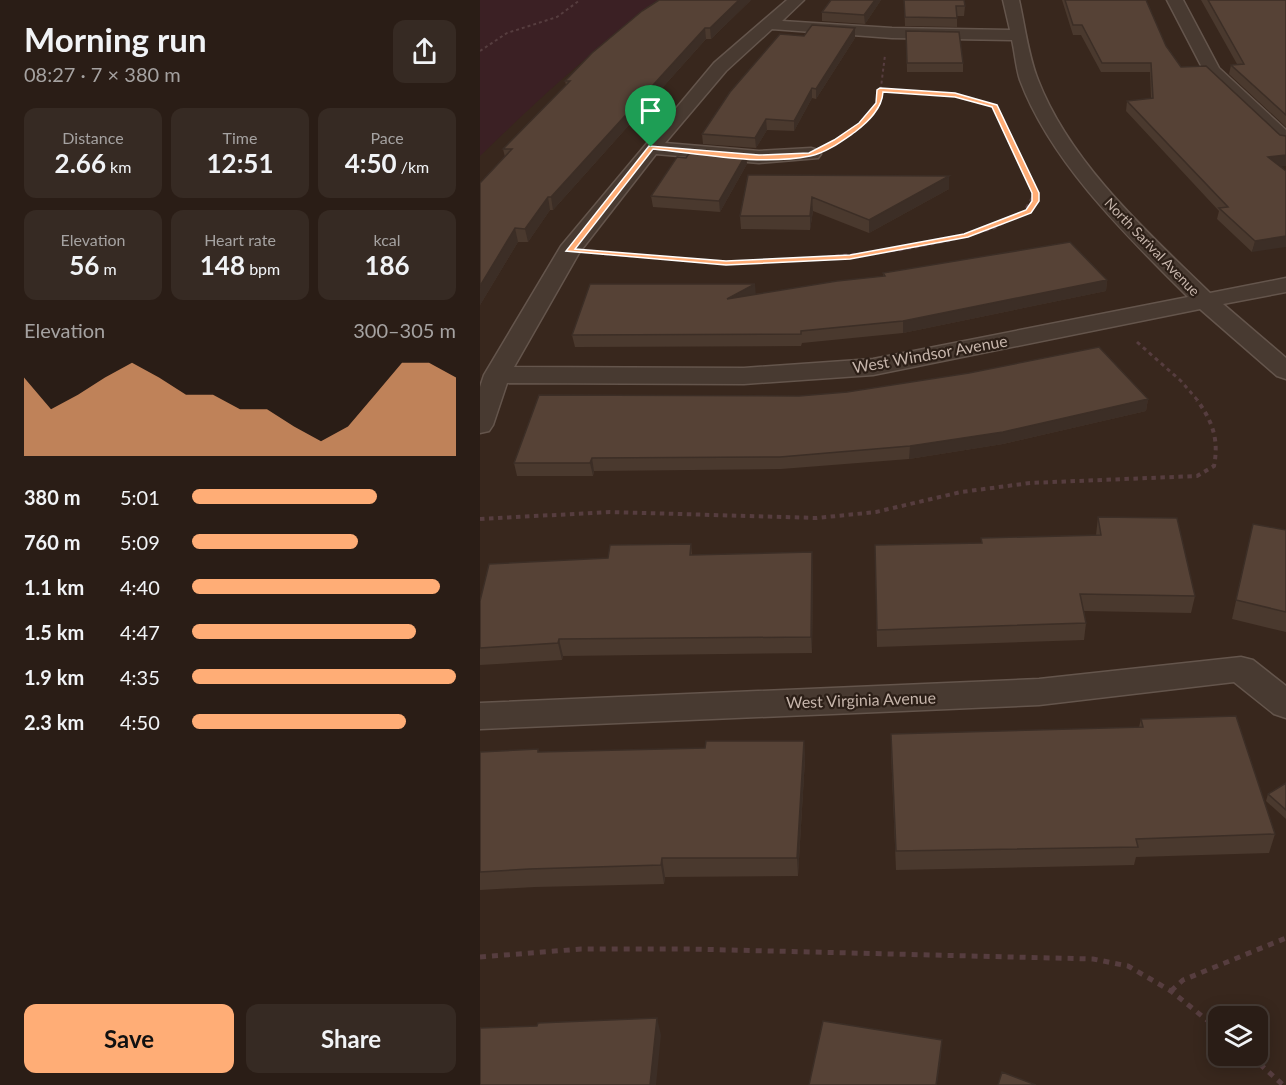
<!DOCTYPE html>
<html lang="en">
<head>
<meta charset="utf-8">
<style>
	body { margin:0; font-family:Lato,sans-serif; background:#362a23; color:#f1f3f6; height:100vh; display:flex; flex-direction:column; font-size:22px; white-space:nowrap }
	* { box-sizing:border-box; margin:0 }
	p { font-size:20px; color:#a5a2a1 }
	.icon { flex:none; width:33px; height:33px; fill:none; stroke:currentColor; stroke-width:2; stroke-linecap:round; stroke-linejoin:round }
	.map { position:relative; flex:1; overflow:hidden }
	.sheet { display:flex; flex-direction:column; background:#2a1d16; width:480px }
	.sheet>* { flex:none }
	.fabs { position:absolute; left:728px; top:1006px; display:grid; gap:12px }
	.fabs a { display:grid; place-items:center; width:60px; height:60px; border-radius:12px; background:#2a1d16; box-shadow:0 3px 15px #0003,0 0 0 2px #463b35; font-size:30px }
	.pin { position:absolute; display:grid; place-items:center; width:51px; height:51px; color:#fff; margin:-62px -26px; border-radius:50% 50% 50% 0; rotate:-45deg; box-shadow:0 0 6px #0007 }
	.pin .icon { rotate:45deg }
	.round { display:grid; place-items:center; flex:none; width:63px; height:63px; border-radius:12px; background:#362a23 }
	.summary { display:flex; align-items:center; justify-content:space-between; height:102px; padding:0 24px }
	h1 { font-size:33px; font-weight:700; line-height:45px }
	.stats { display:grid; grid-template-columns:repeat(3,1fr); gap:9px; height:102px; padding:6px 24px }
	.stats div { display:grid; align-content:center; border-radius:12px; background:#362a23; text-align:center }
	.stats b { font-size:26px; font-weight:700 }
	.stats small { font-size:16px; font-weight:400 }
	.stats p { font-size:16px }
	.chart { height:168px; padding:12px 24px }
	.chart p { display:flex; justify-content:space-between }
	.chart svg { width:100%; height:108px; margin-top:6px; fill:#ffad76; opacity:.7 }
	.primary-button { display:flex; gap:12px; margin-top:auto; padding:12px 24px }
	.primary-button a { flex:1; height:69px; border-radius:12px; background:#ffad76; color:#111; font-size:24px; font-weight:700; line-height:69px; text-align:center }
	.primary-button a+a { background:#362a23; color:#f1f3f6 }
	ul { padding:0 24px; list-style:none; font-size:20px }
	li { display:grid; grid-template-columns:96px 72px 1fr; align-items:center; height:45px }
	li i { height:15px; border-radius:8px; background:#ffad76 }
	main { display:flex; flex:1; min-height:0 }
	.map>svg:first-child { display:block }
	.green { fill:#3b2024 }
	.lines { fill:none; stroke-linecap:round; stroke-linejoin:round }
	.minor-casing { stroke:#64554c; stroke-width:3 }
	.path-far3 { stroke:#563d3f; stroke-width:2; stroke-dasharray:3 3; stroke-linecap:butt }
	.path-far2 { stroke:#563d3f; stroke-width:3; stroke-dasharray:4 4; stroke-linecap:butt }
	.path-far1 { stroke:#563d3f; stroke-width:4; stroke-dasharray:4.5 4.5; stroke-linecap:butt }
	.path { stroke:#563d3f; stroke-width:5; stroke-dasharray:6 6; stroke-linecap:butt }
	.minor { fill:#483a31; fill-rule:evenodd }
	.wall { fill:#4a392e }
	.shaded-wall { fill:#3c2e26 }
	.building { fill:#564236; stroke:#3c2e26; stroke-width:1.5 }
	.route { fill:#ffad76; stroke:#fff; stroke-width:1.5; fill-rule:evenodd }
	.labels { text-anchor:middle; stroke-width:4.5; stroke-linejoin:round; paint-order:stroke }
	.far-street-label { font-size:14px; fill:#c6b5ab; stroke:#2c1f17 }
	.street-label { font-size:16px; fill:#c6b5ab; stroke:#2c1f17 }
</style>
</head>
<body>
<main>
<section class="sheet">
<div class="summary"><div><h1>Morning run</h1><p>08:27 · 7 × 380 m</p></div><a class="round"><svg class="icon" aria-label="share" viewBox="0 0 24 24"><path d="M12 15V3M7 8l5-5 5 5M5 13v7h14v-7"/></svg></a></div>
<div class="stats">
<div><p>Distance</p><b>2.66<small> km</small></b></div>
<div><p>Time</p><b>12:51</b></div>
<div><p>Pace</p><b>4:50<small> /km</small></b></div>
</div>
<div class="stats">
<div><p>Elevation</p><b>56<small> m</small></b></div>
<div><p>Heart rate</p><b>148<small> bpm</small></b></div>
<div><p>kcal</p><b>186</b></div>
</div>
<div class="chart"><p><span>Elevation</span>300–305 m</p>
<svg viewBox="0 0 160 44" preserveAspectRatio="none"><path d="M0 44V12L10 25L20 19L30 12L40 6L50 12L60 19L70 19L80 25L90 25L100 32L110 38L120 32L130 19L140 6L150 6L160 12V44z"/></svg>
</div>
<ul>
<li><b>380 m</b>5:01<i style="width:70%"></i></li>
<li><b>760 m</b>5:09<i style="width:63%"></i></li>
<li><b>1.1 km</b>4:40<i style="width:94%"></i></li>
<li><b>1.5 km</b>4:47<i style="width:85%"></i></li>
<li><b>1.9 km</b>4:35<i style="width:100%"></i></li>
<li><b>2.3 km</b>4:50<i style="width:81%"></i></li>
</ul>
<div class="primary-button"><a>Save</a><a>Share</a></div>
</section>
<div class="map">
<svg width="806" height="1085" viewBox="0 0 806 1085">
	<rect width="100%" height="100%" fill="#38271d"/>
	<path class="green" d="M 0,0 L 183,0 C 116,45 58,100 0,156 Z"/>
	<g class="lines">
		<g class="minor-casing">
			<path id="minor" d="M 307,0 L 324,0 L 302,21 L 412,28 L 530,30 L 523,0 L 539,0 C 545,26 548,55 558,80 C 590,163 668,233 730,293 L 806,278 L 806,292 L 743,304 L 806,358 L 806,379 L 797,376 L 720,309 L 393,375 L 264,384 L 27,383 L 13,425 L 9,431 L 0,433 L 0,387 L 4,375 L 81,246 L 234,63 ZM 292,29 L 412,38 L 532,40 C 535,53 536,68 540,80 C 571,163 647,236 708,297 L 393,359 L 264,368 L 34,367 L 99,253 L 176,154 L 279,163 L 338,158 L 341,154 L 338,150 L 331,148 L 279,151 L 185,143 L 246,71 Z
				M 687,0 L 703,0 L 739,68 L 806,130 L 806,146 L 799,144 L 726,75 Z
				M 761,657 L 773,660 L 806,686 L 806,718 L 794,714 L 754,682 L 559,705 L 0,729 L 0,703 L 559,679 Z"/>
		</g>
		<path class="path-far3" d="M 0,51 L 27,33 L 77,17 L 100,0
			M 400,90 L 475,95 L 514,106 L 546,175
			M 356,142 L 381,124 L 399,103 L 405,55"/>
		<path class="path-far2" d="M 124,254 L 247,263 L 315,260 L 419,250 L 471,240 L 514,228 L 544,212 L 555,193 L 545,173
			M 657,342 L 701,381 L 719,402"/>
		<path class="path-far1" d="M 0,519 L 130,512 L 337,518 L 396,512 L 481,492 L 550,483 L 717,476 L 734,466 C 739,440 733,422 717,400"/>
		<path class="path" d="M 0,957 L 101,949 L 210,949 L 613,959 L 648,966 L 691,991 L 738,1029
			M 691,991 L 703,980 L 806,938
			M 771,1056 L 803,1085"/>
		<use href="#minor" class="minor"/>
	</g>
	<path class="wall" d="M 271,0 L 231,39 L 226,39 L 73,210 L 70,210 L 48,242 L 38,242 L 0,305 L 0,183 L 25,157 L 23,149 L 86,85 L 85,81 Z
		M 401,0 L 385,24 L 342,21 L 342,12 Z
		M 424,0 L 485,6 L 484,16 L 477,16 L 477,27 L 425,26 Z
		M 582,0 L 666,0 L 686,46 L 701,67 L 800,135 L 806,136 L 806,166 L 800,166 L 772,252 L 737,219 L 739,211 L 646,111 L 647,101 L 671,99 L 670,72 L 621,72 L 601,35 L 593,35 Z
		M 721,0 L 806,0 L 806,127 L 749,74 L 751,65 L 757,64 Z
		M 375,28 L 375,38 L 336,99 L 332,98 L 314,131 L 287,130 L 276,148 L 223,144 L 222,134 L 324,36 Z
		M 426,31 L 483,63 L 483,72 L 427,72 Z
		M 267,164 L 240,212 L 173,207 L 171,196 Z
		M 268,175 L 469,176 L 469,189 L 389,233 L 333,211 L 330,230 L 261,229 L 260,216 Z
		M 403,273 L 627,280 L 626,291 L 423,333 L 322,343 L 321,346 L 95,347 L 92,335 L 275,294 L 403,277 Z
		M 668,399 L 666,411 L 523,444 L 429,459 L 301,469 L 114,471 L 113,476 L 37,476 L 34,463 Z
		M 618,517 L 715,596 L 711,613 L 604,611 L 606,623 L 604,640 L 397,647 L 395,545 L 501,543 L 501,538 L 616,535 Z
		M 773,524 L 806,530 L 806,632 L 752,619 Z
		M 211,544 L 212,555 L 333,569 L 332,653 L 83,656 L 82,660 L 0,665 L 0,601 L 128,558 Z
		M 661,719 L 795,834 L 789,853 L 656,857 L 654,865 L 416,870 L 411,752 L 411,734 L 659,727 Z
		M 324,741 L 325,759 L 318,876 L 185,877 L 184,884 L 55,887 L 0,890 L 0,752 L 58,749 L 59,752 L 225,748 Z
		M 806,783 L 806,819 L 786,801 L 788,794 Z"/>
	<path class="shaded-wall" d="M 259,0 L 271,0 L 231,39 L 230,28 Z
		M 395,0 L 401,0 L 385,24 L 384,15 Z
		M 225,28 L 226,39 L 73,210 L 71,197 Z
		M 375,28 L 375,38 L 336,99 L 336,89 Z
		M 332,88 L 332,98 L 314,131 L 314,121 Z
		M 286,119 L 287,130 L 276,148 L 275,138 Z
		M 266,154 L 267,164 L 240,212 L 239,201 Z
		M 806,155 L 806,166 L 786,168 L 788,157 Z
		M 469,176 L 469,189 L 389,233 L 389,220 Z
		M 68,197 L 70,210 L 48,242 L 45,229 Z
		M 332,197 L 333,211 L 330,230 L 330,216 Z
		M 35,228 L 38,242 L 0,305 L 0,286 Z
		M 806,236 L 806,247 L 772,252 L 775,241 Z
		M 627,280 L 626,291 L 423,333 L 423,321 Z
		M 275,284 L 276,296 L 247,299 Z
		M 668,399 L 666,411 L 523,444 L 429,459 L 430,446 Z
		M 112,458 L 114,471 L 113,476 L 110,463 Z
		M 332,552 L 333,569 L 332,653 L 331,637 Z
		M 79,639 L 83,656 L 82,660 L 78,643 Z
		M 324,741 L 325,759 L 318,876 L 317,858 Z
		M 182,858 L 185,877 L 184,884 L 181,865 Z
		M 177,1018 L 181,1035 L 176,1085 L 170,1085 Z
		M 462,1040 L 461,1058 L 457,1085 L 456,1085 Z"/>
	<path class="building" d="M 179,0 L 259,0 L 230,28 L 225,28 L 71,197 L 68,197 L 45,229 L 35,228 L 0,286 L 0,183 L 32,149 L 23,149 L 90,81 L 85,81 L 112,53 L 162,11 Z
		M 351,0 L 395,0 L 384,15 L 342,12 Z
		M 424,0 L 484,0 L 485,6 L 476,6 L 477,18 L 425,17 Z
		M 585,0 L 666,0 L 686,46 L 701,67 L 726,66 L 800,135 L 806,136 L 806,155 L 788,157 L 806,171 L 806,236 L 775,241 L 739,208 L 748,207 L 647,101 L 673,98 L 671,63 L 622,63 L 602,25 L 593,25 Z
		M 728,0 L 806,0 L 806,115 L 751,65 L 764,64 Z
		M 332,25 L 375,28 L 336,89 L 332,88 L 314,121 L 286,119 L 275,138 L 222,134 L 250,92 L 300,34 L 324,36 Z
		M 426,31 L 479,32 L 483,63 L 427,63 Z
		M 212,149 L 266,154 L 239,201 L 171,196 L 197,157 L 206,158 Z
		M 268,175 L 469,176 L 389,220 L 332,197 L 330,216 L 260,216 Z
		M 590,242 L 627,280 L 423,321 L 321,331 L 321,334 L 92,335 L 110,284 L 275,284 L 247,299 L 357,281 L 405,276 L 403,273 Z
		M 619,347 L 668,399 L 523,432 L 430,446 L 300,457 L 112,458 L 110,463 L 34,463 L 59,395 L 319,396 L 367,392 L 489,373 Z
		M 618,517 L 697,518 L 715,596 L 600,594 L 606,623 L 397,630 L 395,545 L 502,543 L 501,538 L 621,535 Z
		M 773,524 L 806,530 L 806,612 L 756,600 Z
		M 211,544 L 210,555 L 332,552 L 331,637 L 79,639 L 78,643 L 0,648 L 0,601 L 9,564 L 128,558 L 130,545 Z
		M 756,716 L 795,834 L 656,839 L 658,847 L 416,851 L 411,734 L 663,727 L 661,719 Z
		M 226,741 L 324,741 L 317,858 L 182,858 L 181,865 L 49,869 L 0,872 L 0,752 L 58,749 L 58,752 L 225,748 Z
		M 806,783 L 806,810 L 788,794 Z
		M 177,1018 L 170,1085 L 0,1085 L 0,1028 L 57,1026 L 58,1023 Z
		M 343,1021 L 462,1040 L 456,1085 L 329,1085 Z
		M 522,1072 L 556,1085 L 518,1085 Z"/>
	<path class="route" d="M 400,88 L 475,93 L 517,105 L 559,193 L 559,201 L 551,213 L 488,237 L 370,259 L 246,265 L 86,251 L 169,146 L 279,155 L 329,153 L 354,140 L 379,123 L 396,103 L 397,90 ZM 403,92 L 475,97 L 512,107 L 552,193 L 552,201 L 546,210 L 484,234 L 370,255 L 246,261 L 95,249 L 173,149 C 223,154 280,166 330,156 C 346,153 362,141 375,132 C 388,122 402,109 403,92 Z"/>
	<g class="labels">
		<g class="far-street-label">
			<text transform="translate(672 247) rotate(46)" y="5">North Sarival Avenue</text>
		</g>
		<g class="street-label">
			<text transform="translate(450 354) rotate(-10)" y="6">West Windsor Avenue</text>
			<text transform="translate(381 700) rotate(-2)" y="6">West Virginia Avenue</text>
		</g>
	</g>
</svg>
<div class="fabs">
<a><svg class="icon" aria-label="layers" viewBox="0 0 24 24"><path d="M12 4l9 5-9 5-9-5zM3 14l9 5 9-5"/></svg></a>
</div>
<div class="pin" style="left:171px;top:147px;background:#1e9e55"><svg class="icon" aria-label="arrive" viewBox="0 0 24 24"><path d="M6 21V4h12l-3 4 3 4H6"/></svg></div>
</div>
</main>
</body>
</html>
